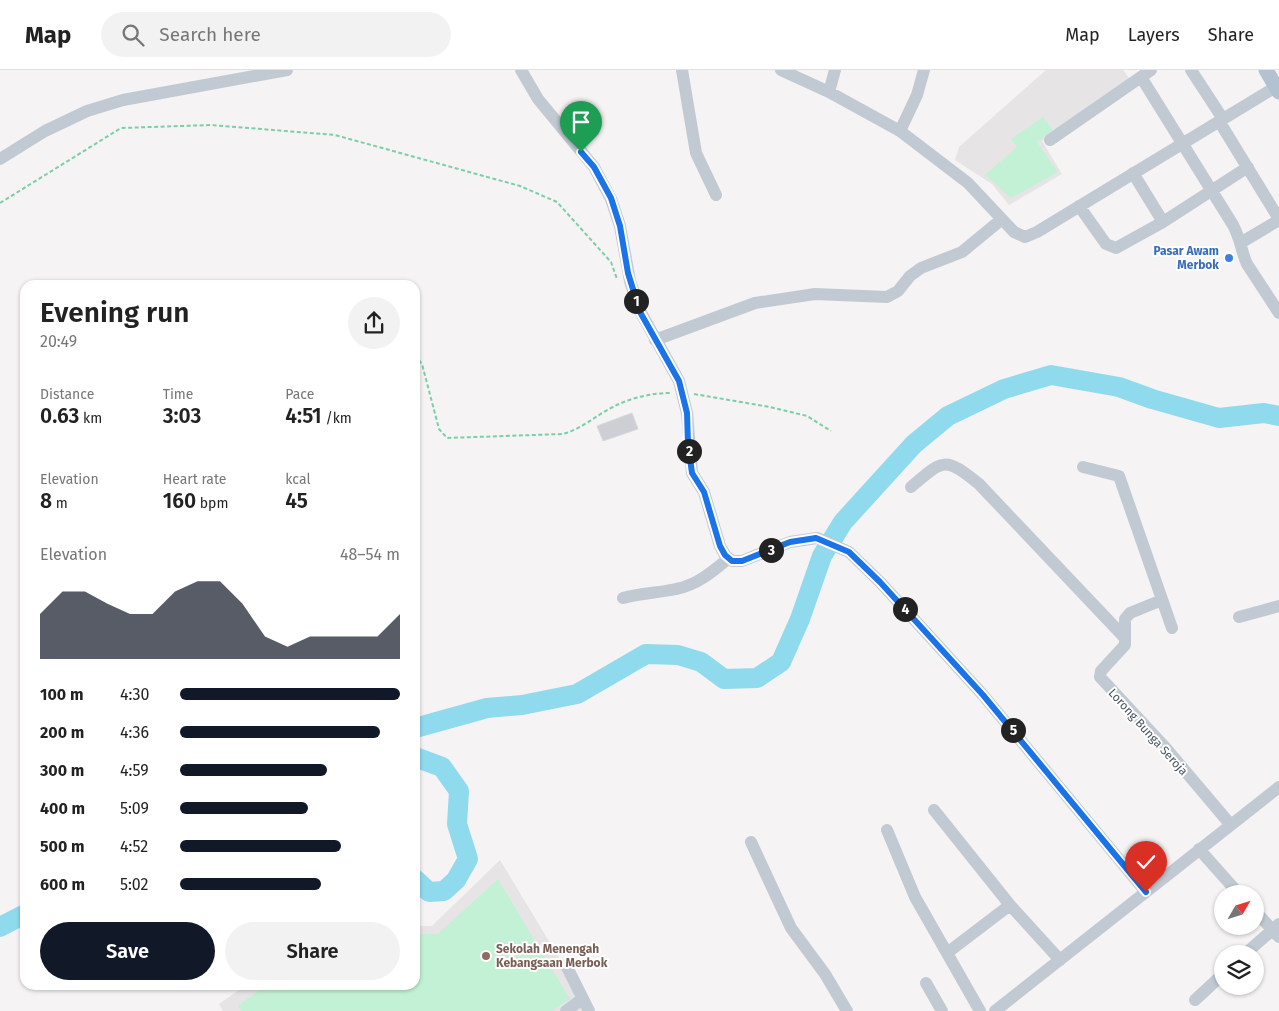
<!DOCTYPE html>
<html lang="en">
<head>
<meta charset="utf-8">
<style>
	body { margin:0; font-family:"Fira Sans",sans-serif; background:#f2f2f2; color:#222; height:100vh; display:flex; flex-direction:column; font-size:19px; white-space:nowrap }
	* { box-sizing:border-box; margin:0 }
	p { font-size:16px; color:#767676 }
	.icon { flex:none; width:28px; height:28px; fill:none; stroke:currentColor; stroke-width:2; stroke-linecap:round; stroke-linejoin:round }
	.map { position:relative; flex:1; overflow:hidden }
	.panel { position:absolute; left:20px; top:210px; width:400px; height:710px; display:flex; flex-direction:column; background:#fff; border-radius:15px; box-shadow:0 1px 4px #0004 }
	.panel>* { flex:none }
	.needle { width:32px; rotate:51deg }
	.fabs { position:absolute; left:1214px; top:815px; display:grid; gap:10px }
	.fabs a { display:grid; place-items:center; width:50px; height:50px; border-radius:50%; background:#fff; box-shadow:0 1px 4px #0004; font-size:25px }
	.pin { position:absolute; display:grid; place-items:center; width:42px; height:42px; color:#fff; margin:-51px -21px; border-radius:50% 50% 50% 0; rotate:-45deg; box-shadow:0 0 5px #0007 }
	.pin .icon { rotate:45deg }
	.km { position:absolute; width:25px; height:25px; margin:-12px; border-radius:50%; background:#222; color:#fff; font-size:14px; line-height:25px; text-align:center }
	.round { display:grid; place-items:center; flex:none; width:52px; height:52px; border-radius:26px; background:#f2f2f2 }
	.headline { display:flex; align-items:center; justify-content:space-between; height:85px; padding:0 20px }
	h1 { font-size:28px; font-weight:600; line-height:38px }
	.metrics { display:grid; grid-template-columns:repeat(3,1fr); gap:8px; height:85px; padding:5px 20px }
	.metrics div { display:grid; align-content:center }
	.metrics b { font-size:21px; font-weight:600 }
	.metrics small { font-size:14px; font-weight:400 }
	.metrics p { font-size:14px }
	.chart { height:140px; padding:10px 20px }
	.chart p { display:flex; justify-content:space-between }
	.chart svg { width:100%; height:90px; margin-top:5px; fill:#111827; opacity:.7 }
	.button { display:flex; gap:10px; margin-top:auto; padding:10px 20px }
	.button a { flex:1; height:58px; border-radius:30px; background:#111827; color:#fff; font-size:20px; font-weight:600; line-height:58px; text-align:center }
	.button a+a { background:#f2f2f2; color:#222 }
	ul { padding:0 20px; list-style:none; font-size:16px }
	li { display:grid; grid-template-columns:80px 60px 1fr; align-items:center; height:38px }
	li i { height:12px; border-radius:6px; background:#111827 }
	header { display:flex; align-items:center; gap:30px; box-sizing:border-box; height:70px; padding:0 25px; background:#fff; border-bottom:1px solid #e0e0e0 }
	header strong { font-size:24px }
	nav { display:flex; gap:28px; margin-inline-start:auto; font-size:18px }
	.search { width:350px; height:45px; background:#f2f2f2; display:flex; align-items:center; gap:12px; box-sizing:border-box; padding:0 18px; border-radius:28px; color:#767676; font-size:19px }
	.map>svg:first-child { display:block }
	.education { fill:#e6e4e5 }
	.green { fill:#c3f1d5 }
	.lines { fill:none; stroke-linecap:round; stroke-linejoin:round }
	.river { stroke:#90daee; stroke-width:20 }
	.building { fill:#cdcfd5; stroke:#d7d9de }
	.path { stroke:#7ad0a6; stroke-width:2; stroke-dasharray:4 2.5; stroke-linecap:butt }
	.minor { stroke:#c1cad2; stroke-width:12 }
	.major { stroke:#b3c2d1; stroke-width:15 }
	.route-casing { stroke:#fff; stroke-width:10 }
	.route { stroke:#1a73e8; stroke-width:6 }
	.shop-dot { fill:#3f7fe0; stroke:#fff; stroke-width:2 }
	.education-dot { fill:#8d6e63; stroke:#fff; stroke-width:2 }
	.labels { text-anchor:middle; stroke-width:4; stroke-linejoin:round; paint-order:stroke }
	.shop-label { font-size:12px; font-weight:bold; fill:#366cbe; stroke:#fff; text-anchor:end }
	.street-label { font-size:12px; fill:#4a5661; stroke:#fff }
	.education-label { font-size:12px; font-weight:bold; fill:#785e54; stroke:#fff; text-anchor:start }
</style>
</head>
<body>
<header>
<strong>Map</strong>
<div class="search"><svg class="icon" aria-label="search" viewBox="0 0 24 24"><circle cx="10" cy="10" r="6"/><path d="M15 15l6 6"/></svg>Search here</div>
<nav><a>Map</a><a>Layers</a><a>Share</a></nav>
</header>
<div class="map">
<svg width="1279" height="941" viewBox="0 0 1279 941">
	<rect width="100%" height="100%" fill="#f5f3f3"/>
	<path class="education" d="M 1046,0 L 1123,0 L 1133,13 L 1042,71 L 1062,104 L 1009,135 L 992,114 L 955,90 L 959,77 Z
		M 500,790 L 591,941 L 223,941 L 219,934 L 246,915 L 415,915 L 415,856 L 432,856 Z"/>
	<path class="green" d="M 1043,47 L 1053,60 L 1037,72 L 1058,102 L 1011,128 L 985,105 L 1017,77 L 1011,69 Z
		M 498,809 L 570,929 L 552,941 L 241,941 L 238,936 L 266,915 L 415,915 L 415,864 L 438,864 Z"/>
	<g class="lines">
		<path class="river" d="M 415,658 L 487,638 L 522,635 L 577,624 L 646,584 L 678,585 L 701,592 L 724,609 L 757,608 L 781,592 L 800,549 L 822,486 L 843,452 L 914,374 L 948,346 L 1004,319 L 1051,305 L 1119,317 L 1152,329 L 1219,348 L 1264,343 L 1279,346
			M 415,687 L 442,697 L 459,721 L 457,754 L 468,789 L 456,810 L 444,821 L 429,822 L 415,809
			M 0,857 L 25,844"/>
	</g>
	<path class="building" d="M 632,343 L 638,359 L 603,371 L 597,356 Z"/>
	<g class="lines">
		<path class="path" d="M 0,133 L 121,58 L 211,55 L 335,65 L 520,116 L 557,132 L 611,192 L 617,209
			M 415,285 L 422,294 L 439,359 L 447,368 L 562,364 C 581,360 596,345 613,337 C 630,328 651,323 670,323
			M 694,324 L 770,337 L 807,346 L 831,361"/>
		<path class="minor" d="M 521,0 L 538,29 L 594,97 L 611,129 L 620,156 L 630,211 L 640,241 L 679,311 L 687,343 L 692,403 L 704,422 L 720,476 L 725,485 L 732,491 L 742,491 L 790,472 L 817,468 L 849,482 L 880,512 L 983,625 L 1146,822
			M 682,0 L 696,83 L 716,125
			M 781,0 L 829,22 L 900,61 L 968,113 L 1014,162 L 1025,167 L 1037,162 L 1279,15
			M 1191,0 L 1223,49
			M 1141,7 L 1233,155 C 1241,170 1241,181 1247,194 L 1279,243
			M 829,22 L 835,0
			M 1219,51 L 1279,149
			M 900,61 L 917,25 L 924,0
			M 1050,70 L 1151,0
			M 0,89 L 45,61 L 87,41 L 123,30 L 287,0
			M 1133,103 L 1163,152
			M 1079,136 L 1106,174 L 1116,178 L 1163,152 L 1248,97
			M 1242,172 L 1279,150
			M 655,270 L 755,233 L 815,224 L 887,227 L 898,221 L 910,206 L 921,198 L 962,182 L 1002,149
			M 1083,397 L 1119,406 L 1172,558
			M 911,417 C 944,389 944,386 979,414 L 1125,568
			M 623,528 C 640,523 658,523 676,519 C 697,515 712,502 729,488
			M 1162,530 L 1130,543 L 1125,549 L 1125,575 L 1101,601 L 1100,607 L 1164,676 L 1230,754
			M 1239,547 L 1279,536
			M 934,740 L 1010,835
			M 887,760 L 915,827 L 980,941
			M 751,772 L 791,858 L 825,904 L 847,941
			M 1199,779 L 1239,824
			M 1255,841 L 1279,867
			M 947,883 L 1010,835 L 1060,890
			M 1245,884 L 1279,854
			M 566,895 L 589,941
			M 926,913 L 942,941
			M 1195,930 L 1222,905
			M 566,941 L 582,929
			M 995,941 L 1279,717"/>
		<path class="major" d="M 1266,0 L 1279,22"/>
	</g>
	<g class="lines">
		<g class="route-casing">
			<path id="route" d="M 581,82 L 594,97 L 611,128 L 620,156 L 628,203 L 640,242 L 679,311 L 687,343 L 688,374 L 692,403 L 704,422 L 720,476 L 725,485 L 732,491 L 742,491 L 790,472 L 816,468 L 849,482 L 880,512 L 983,625 L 1146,822"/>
		</g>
		<use href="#route" class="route"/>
	</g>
	<circle class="shop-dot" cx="1229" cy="188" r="5"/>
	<circle class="education-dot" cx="486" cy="886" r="5"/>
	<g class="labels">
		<g class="shop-label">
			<text x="1219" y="185">Pasar Awam<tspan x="1219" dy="14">Merbok</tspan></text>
		</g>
		<g class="street-label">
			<text transform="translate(1148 662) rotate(48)" y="4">Lorong Bunga Seroja</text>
		</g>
		<g class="education-label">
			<text x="496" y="883">Sekolah Menengah<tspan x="496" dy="14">Kebangsaan Merbok</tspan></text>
		</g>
	</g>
</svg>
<div class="fabs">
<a><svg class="needle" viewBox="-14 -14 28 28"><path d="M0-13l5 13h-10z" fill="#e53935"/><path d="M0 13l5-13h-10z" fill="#767676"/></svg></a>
<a><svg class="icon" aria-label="layers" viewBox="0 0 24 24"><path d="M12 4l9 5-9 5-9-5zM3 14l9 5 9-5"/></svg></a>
</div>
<div class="pin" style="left:581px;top:82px;background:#1e9e55"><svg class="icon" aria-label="arrive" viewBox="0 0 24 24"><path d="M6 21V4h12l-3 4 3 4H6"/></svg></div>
<div class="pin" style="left:1146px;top:822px;background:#d93025"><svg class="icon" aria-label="check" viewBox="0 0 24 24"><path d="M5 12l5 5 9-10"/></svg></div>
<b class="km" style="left:636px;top:231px">1</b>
<b class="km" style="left:689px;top:381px">2</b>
<b class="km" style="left:771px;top:480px">3</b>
<b class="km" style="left:905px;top:539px">4</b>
<b class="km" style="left:1013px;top:660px">5</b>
<section class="panel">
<div class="headline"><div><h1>Evening run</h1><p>20:49</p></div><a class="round"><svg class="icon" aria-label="share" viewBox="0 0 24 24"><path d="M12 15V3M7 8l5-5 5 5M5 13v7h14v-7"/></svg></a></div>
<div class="metrics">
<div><p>Distance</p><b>0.63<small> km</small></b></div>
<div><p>Time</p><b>3:03</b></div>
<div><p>Pace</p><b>4:51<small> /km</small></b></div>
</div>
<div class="metrics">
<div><p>Elevation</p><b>8<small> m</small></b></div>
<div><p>Heart rate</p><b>160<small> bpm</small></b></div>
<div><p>kcal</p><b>45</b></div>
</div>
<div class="chart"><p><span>Elevation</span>48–54 m</p>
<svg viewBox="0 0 160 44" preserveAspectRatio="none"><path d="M0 44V22L10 11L20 11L30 17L40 22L50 22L60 11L70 6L80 6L90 17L100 33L110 38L120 33L130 33L140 33L150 33L160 22V44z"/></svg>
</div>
<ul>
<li><b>100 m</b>4:30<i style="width:100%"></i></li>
<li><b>200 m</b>4:36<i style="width:91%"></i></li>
<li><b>300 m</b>4:59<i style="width:67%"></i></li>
<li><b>400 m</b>5:09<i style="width:58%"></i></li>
<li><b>500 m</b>4:52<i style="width:73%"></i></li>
<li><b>600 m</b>5:02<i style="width:64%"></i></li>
</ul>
<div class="button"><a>Save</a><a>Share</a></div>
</section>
</div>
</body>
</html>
